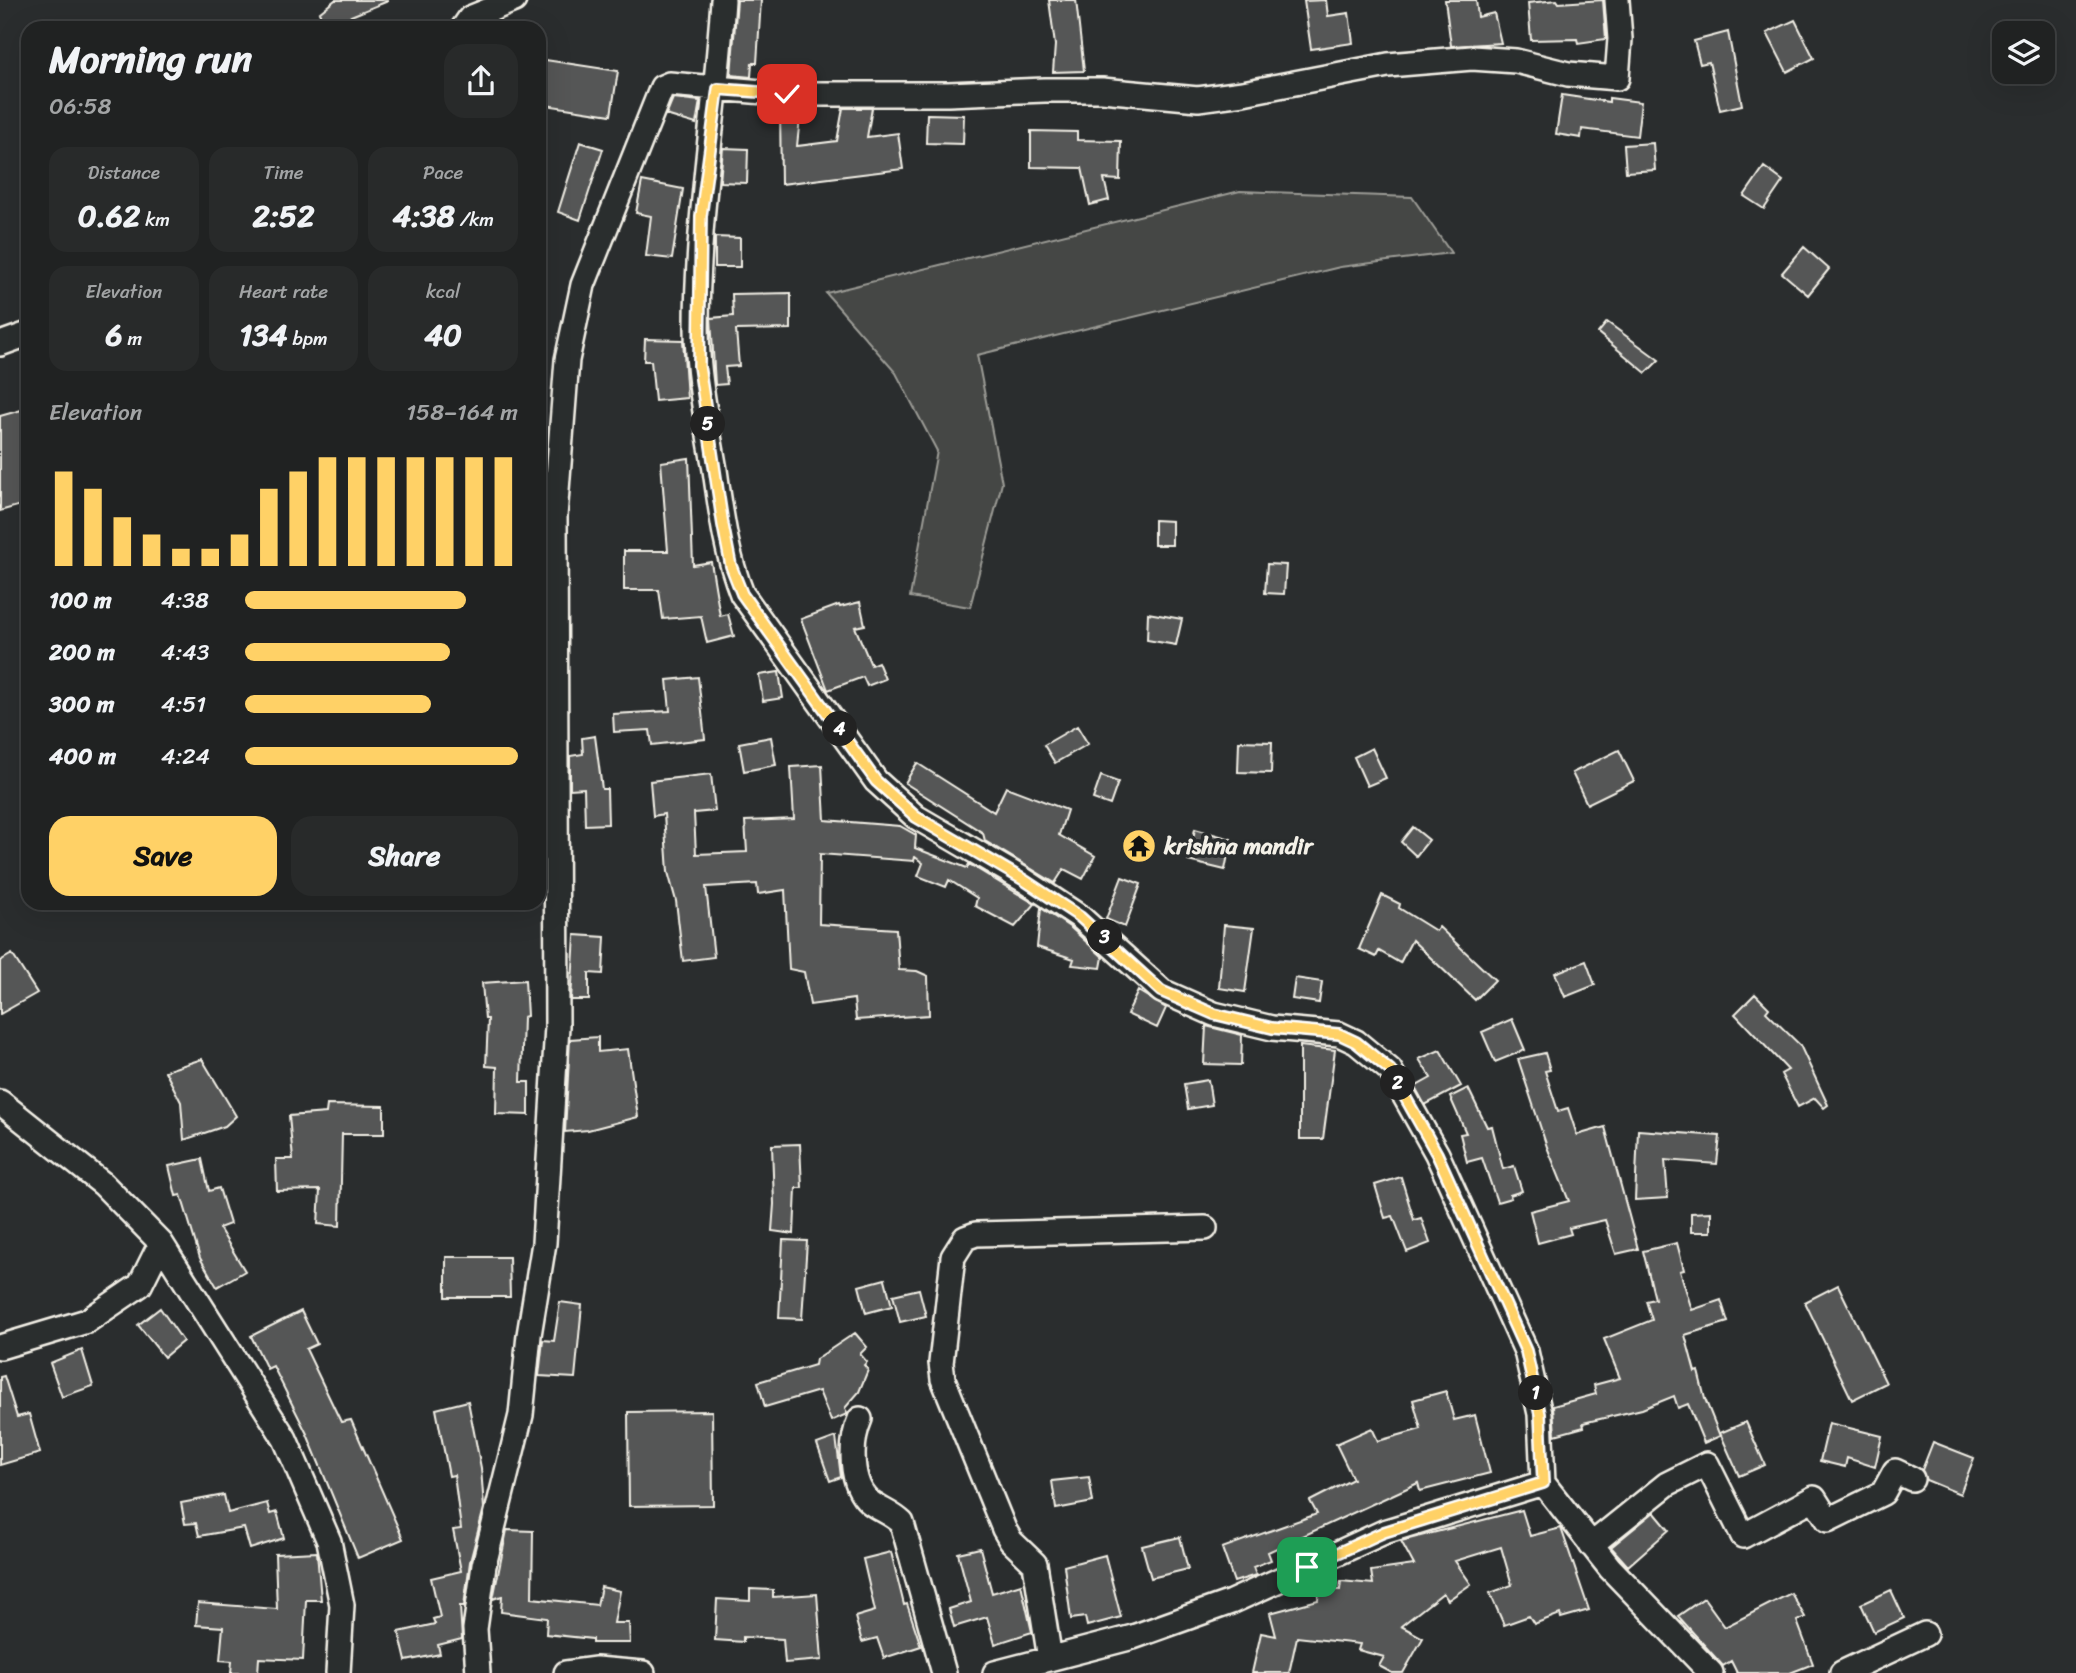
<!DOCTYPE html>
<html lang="en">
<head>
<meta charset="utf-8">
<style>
	body { margin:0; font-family:Sriracha,sans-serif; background:#282a2a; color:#f1f3f6; height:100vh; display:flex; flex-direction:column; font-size:26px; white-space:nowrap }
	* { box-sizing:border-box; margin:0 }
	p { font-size:23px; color:#a2a4a5 }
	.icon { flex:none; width:38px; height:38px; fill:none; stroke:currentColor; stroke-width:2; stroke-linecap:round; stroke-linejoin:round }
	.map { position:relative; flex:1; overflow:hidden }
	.details { position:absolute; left:21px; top:21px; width:525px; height:889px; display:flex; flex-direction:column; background:#202222; border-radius:21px; box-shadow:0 7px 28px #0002,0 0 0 2px #3d3f40 }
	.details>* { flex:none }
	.buttons { position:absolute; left:1992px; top:21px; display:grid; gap:14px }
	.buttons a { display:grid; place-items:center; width:63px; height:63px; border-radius:14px; background:#202222; box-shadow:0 7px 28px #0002,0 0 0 2px #3d3f40; font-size:35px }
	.pin { position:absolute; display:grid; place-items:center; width:60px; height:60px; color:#fff; margin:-30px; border-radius:14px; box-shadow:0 4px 10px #0006 }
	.km { position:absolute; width:35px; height:35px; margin:-18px; border-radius:50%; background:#222; color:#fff; font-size:19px; line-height:35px; text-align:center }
	.round { display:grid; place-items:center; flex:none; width:74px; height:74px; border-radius:21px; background:#282a2a }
	.summary { display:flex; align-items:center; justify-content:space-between; height:119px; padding:0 28px }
	h1 { font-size:38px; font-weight:700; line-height:52px }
	.figures { display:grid; grid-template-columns:repeat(3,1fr); gap:10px; height:119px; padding:7px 28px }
	.figures div { display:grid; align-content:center; border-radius:18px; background:#282a2a; text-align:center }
	.figures b { font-size:30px; font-weight:700 }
	.figures small { font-size:19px; font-weight:400 }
	.figures p { font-size:19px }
	.chart { height:196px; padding:14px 28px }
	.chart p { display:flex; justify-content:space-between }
	.chart svg { width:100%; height:126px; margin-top:7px; stroke:#ffd166; stroke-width:6 }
	.action { display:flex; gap:14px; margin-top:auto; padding:14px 28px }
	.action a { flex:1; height:80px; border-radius:21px; background:#ffd166; color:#111; font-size:28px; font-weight:700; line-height:80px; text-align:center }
	.action a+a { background:#282a2a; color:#f1f3f6 }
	ul { padding:0 28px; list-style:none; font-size:23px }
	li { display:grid; grid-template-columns:112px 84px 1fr; align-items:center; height:52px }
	li i { height:18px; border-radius:9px; background:#ffd166 }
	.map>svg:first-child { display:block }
	.green { fill:#444645; stroke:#9c9c96; stroke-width:2 }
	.building { fill:#555756; stroke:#f4f1e8; stroke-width:2 }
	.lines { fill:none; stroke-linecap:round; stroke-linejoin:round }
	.minor-casing { stroke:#f4f1e8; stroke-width:28 }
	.minor { stroke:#2a2d2e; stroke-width:23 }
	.route-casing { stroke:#fff; stroke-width:14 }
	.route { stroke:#ffd166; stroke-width:9 }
	.labels { text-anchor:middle; stroke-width:7; stroke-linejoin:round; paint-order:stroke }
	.poi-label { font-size:23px; font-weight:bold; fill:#f4f1e8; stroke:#2a2d2e; text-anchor:start }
</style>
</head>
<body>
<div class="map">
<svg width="2076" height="1673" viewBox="0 0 2076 1673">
	<rect width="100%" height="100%" fill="#2a2d2e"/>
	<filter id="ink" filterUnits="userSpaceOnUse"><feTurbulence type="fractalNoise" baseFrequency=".0143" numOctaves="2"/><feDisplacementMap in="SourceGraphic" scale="14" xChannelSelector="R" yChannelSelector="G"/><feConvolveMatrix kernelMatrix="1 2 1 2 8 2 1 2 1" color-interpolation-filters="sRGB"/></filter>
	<g filter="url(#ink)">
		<path class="green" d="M 1240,191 L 1412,197 L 1451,253 L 1340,267 L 977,355 L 1002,483 L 970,607 L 910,597 L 937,451 L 896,373 L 826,293 Z"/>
		<path class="building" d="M 335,0 L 388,0 L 388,1 L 351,16 L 361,28 L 330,28 L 319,13 Z
			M 737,0 L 761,0 L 757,63 L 752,63 L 751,77 L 731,75 Z
			M 1049,0 L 1076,0 L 1084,71 L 1053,72 L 1055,45 Z
			M 1326,0 L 1328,16 L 1349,13 L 1353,43 L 1311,49 L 1304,1 Z
			M 1445,0 L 1476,0 L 1478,17 L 1494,13 L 1501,43 L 1451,46 Z
			M 1557,0 L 1559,3 L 1603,0 L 1606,39 L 1578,43 L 1577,39 L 1531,40 L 1528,3 Z
			M 1795,20 L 1814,58 L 1787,72 L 1767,33 Z
			M 1728,32 L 1742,105 L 1720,110 L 1709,62 L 1700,64 L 1694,41 Z
			M 539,59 L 618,71 L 611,115 L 539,104 Z
			M 1562,95 L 1609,102 L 1609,98 L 1641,102 L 1637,136 L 1582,129 L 1581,138 L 1556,134 Z
			M 673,98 L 700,101 L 696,124 L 666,115 Z
			M 780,108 L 801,108 L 797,146 L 837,141 L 843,108 L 872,108 L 867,137 L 898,133 L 903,169 L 781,184 Z
			M 927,114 L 964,115 L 963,144 L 926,143 Z
			M 1031,131 L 1077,132 L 1077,140 L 1121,141 L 1120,180 L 1104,179 L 1109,200 L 1090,205 L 1082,168 L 1031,167 Z
			M 580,142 L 603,149 L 580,220 L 558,212 Z
			M 1653,143 L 1655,170 L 1626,172 L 1624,145 Z
			M 723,148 L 748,149 L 747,183 L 720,182 Z
			M 1764,167 L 1783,181 L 1764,209 L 1744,196 Z
			M 642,181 L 683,189 L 672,259 L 646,256 L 651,216 L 636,213 Z
			M 715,237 L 740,238 L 740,267 L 715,267 Z
			M 1804,247 L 1829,269 L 1808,295 L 1782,273 Z
			M 791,293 L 791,329 L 736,330 L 739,366 L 725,367 L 727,384 L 715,385 L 711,318 L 733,316 L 732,294 Z
			M 1607,322 L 1659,360 L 1646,373 L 1598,333 Z
			M 645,339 L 683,340 L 687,398 L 655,401 L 651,361 L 644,361 Z
			M 25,409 L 28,420 L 28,503 L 0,511 L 0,416 Z
			M 689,458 L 693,565 L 711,562 L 720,616 L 728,614 L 734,636 L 707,643 L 701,616 L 663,619 L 659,590 L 624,590 L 624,551 L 668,551 L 661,462 Z
			M 1154,520 L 1172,521 L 1172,545 L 1154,545 Z
			M 1267,564 L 1286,565 L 1284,594 L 1265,593 Z
			M 860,602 L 865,625 L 855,627 L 871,665 L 878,662 L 885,679 L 867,686 L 863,677 L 828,690 L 801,619 L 839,605 L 840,607 Z
			M 1148,613 L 1182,619 L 1176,645 L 1147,640 Z
			M 779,672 L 783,698 L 763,701 L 759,675 Z
			M 698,677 L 705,739 L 652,745 L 650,730 L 614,732 L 613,714 L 670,711 L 667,680 Z
			M 1077,726 L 1088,744 L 1055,763 L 1044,745 Z
			M 595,736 L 602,789 L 607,789 L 608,824 L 585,825 L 584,788 L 570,789 L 570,756 L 583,754 L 582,738 Z
			M 771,737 L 776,765 L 744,771 L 739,743 Z
			M 1239,741 L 1272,742 L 1271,773 L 1238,772 Z
			M 1372,748 L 1386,778 L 1367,786 L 1354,757 Z
			M 1619,750 L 1634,781 L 1587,804 L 1572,773 Z
			M 917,763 L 994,812 L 1006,787 L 1067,810 L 1059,835 L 1095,856 L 1083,879 L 1064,869 L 1055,883 L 985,841 L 983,833 L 905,783 Z
			M 822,765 L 825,820 L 900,826 L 916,835 L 915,848 L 967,868 L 969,864 L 1035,904 L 1015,927 L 975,906 L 977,898 L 949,880 L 946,887 L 918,876 L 923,863 L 915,857 L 914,861 L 820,854 L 819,924 L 896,929 L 899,970 L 917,971 L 928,976 L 929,1015 L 856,1020 L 854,999 L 810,1005 L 804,972 L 789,969 L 785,890 L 758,894 L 757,884 L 706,887 L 714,957 L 683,961 L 676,901 L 668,872 L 664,814 L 653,816 L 650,781 L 711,774 L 715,811 L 694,813 L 696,854 L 747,852 L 745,821 L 794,819 L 791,767 Z
			M 1101,776 L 1118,782 L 1110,805 L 1093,799 Z
			M 1413,827 L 1429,840 L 1416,856 L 1401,842 Z
			M 1195,829 L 1231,839 L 1225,870 L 1188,861 Z
			M 1122,877 L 1141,884 L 1125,927 L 1106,919 Z
			M 1382,895 L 1400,904 L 1399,908 L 1436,931 L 1439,927 L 1495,980 L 1475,1000 L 1412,940 L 1400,963 L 1379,951 L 1376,957 L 1359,949 Z
			M 1041,908 L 1071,928 L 1103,957 L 1101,968 L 1072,965 L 1074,959 L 1037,947 Z
			M 1224,925 L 1254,928 L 1245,992 L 1219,988 Z
			M 575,935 L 605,937 L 603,974 L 589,973 L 589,1000 L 571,1000 Z
			M 12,954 L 37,993 L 0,1014 L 0,961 Z
			M 1586,961 L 1595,985 L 1565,997 L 1555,973 Z
			M 1295,978 L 1322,982 L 1319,1003 L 1292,999 Z
			M 525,980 L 527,1016 L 523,1017 L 521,1082 L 529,1082 L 529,1115 L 496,1114 L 497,1067 L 486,1066 L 488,1019 L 485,1019 L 482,983 Z
			M 1138,991 L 1166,1008 L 1157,1028 L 1127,1014 Z
			M 1755,994 L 1769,1008 L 1766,1012 L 1800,1045 L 1828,1105 L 1824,1108 L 1815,1098 L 1798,1107 L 1781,1074 L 1788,1070 L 1735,1014 Z
			M 1512,1019 L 1525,1050 L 1495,1062 L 1482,1032 Z
			M 1206,1026 L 1242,1035 L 1241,1065 L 1204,1064 Z
			M 598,1037 L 598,1052 L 628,1049 L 638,1117 L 588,1130 L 565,1132 L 570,1039 Z
			M 1300,1046 L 1335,1050 L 1323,1139 L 1300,1139 Z
			M 1440,1050 L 1461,1086 L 1425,1105 L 1415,1087 L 1431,1078 L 1419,1059 Z
			M 1545,1053 L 1550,1070 L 1545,1071 L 1558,1111 L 1568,1108 L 1577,1135 L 1605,1127 L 1638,1249 L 1616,1254 L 1605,1220 L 1569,1228 L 1571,1234 L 1538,1243 L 1530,1211 L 1569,1201 L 1547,1147 L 1518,1059 Z
			M 202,1059 L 236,1116 L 225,1126 L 184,1140 L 181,1102 L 165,1071 Z
			M 1208,1080 L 1212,1105 L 1188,1109 L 1184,1084 Z
			M 1468,1088 L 1487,1127 L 1492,1126 L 1503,1169 L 1514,1166 L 1522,1191 L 1510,1195 L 1511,1198 L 1497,1202 L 1482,1158 L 1467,1162 L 1460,1134 L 1466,1133 L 1450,1097 Z
			M 327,1105 L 384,1106 L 384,1134 L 342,1134 L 340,1226 L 318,1224 L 320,1190 L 277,1191 L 276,1159 L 293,1159 L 289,1116 L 326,1113 Z
			M 1638,1130 L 1720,1136 L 1717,1164 L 1665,1160 L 1668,1198 L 1635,1200 Z
			M 800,1144 L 802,1188 L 796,1188 L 794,1234 L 772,1231 L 774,1204 L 772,1145 Z
			M 202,1159 L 209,1191 L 219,1188 L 230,1224 L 219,1228 L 245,1271 L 217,1287 L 200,1258 L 181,1195 L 176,1196 L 169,1166 Z
			M 1401,1177 L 1414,1220 L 1421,1218 L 1430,1243 L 1407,1252 L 1393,1216 L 1385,1218 L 1375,1185 Z
			M 1711,1212 L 1711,1232 L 1691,1232 L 1691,1213 Z
			M 783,1240 L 807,1241 L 802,1319 L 779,1318 Z
			M 1677,1243 L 1684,1270 L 1680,1271 L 1692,1310 L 1721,1300 L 1728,1322 L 1685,1335 L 1695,1372 L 1698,1371 L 1705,1399 L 1720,1436 L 1704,1443 L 1688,1404 L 1678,1408 L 1674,1396 L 1642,1409 L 1583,1423 L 1584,1427 L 1555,1435 L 1553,1406 L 1596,1394 L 1594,1385 L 1620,1378 L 1604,1339 L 1652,1320 L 1646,1301 L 1655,1299 L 1643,1251 Z
			M 446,1257 L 509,1257 L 510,1297 L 446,1297 Z
			M 885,1279 L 892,1306 L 866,1313 L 859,1286 Z
			M 1838,1285 L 1886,1383 L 1852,1400 L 1805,1302 Z
			M 919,1289 L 926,1316 L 900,1322 L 893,1295 Z
			M 560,1302 L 582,1305 L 575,1378 L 539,1376 L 543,1340 L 554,1341 Z
			M 160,1308 L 183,1341 L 164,1357 L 138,1325 Z
			M 301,1311 L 317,1344 L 306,1349 L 341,1422 L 351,1420 L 403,1539 L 358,1558 L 307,1434 L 273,1366 L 267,1369 L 251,1336 Z
			M 855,1333 L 867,1347 L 860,1354 L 867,1362 L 864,1365 L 868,1370 L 859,1392 L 845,1408 L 847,1414 L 831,1421 L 819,1391 L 765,1407 L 758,1382 L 815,1365 L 816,1359 Z
			M 82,1350 L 93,1386 L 62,1397 L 50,1363 Z
			M 4,1376 L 17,1417 L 29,1414 L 40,1453 L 0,1465 L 0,1377 Z
			M 1446,1391 L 1454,1420 L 1475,1415 L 1490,1473 L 1420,1491 L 1418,1483 L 1268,1552 L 1271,1560 L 1253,1567 L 1256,1575 L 1234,1582 L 1222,1548 L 1317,1514 L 1310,1501 L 1353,1479 L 1336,1444 L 1372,1428 L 1378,1441 L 1421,1429 L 1413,1400 Z
			M 468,1401 L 481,1468 L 484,1508 L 470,1562 L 464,1606 L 460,1606 L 462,1639 L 438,1645 L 440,1654 L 406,1661 L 399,1632 L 435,1624 L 433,1619 L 440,1617 L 431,1578 L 461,1571 L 453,1530 L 461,1529 L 454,1475 L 449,1476 L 436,1409 Z
			M 712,1411 L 713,1505 L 629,1506 L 628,1412 Z
			M 1746,1422 L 1765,1465 L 1739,1476 L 1720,1433 Z
			M 1829,1423 L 1882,1436 L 1875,1467 L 1847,1458 L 1845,1467 L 1820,1461 Z
			M 836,1437 L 841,1477 L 830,1481 L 817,1444 Z
			M 1933,1442 L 1974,1458 L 1960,1494 L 1926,1480 L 1922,1470 Z
			M 1089,1477 L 1093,1502 L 1056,1509 L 1052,1481 Z
			M 224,1495 L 228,1513 L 267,1503 L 270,1514 L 277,1512 L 284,1538 L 250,1549 L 244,1528 L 199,1536 L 196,1523 L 185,1524 L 181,1503 Z
			M 1522,1510 L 1530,1536 L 1561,1528 L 1589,1610 L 1561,1618 L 1560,1614 L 1534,1624 L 1529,1616 L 1504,1625 L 1490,1593 L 1512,1585 L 1501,1547 L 1455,1561 L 1471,1584 L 1448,1600 L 1443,1593 L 1401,1626 L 1423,1638 L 1403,1673 L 1392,1673 L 1379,1666 L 1384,1657 L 1358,1650 L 1360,1644 L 1297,1637 L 1289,1673 L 1252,1673 L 1261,1633 L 1276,1636 L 1270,1613 L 1318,1600 L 1319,1588 L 1340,1590 L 1341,1581 L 1373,1584 L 1371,1571 L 1414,1565 L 1401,1541 Z
			M 1654,1512 L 1669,1530 L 1628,1566 L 1611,1547 Z
			M 507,1530 L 533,1531 L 532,1598 L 597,1605 L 601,1587 L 620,1591 L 614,1623 L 629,1623 L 630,1643 L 592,1643 L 592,1639 L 546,1634 L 547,1618 L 501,1612 L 502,1596 L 493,1599 Z
			M 1180,1537 L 1188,1569 L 1151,1578 L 1142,1546 Z
			M 980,1548 L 992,1593 L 1021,1584 L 1032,1632 L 995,1644 L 987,1617 L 954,1627 L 949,1609 L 971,1602 L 958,1553 Z
			M 317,1552 L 321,1600 L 306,1600 L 303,1660 L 259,1658 L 258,1673 L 231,1673 L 232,1661 L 220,1660 L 223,1627 L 196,1625 L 198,1603 L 277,1609 L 275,1554 Z
			M 891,1552 L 904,1605 L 907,1604 L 921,1646 L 884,1658 L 877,1638 L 862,1642 L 855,1617 L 875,1611 L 863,1559 Z
			M 1105,1555 L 1121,1617 L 1087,1626 L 1085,1617 L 1071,1619 L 1064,1566 Z
			M 750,1589 L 773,1590 L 773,1597 L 817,1594 L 822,1660 L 785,1663 L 783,1639 L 743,1637 L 743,1642 L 715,1640 L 717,1599 L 750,1601 Z
			M 1891,1590 L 1904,1618 L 1874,1632 L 1861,1604 Z
			M 1791,1593 L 1805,1617 L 1797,1621 L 1813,1664 L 1790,1673 L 1737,1673 L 1731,1661 L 1723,1666 L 1678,1616 L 1704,1598 L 1725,1627 Z"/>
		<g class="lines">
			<g class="minor-casing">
				<path id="minor" d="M 723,0 C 716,110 697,218 697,328 C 697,375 707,423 715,470 C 721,512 726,554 742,594 L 876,781 L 916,817 L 1024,880 L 1080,917 L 1162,991 L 1214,1014 L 1272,1028 L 1339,1034 L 1356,1042 L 1390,1070 L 1437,1154 L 1526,1351 L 1540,1414 L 1543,1483 L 1610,1568 L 1711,1673
					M 463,28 L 470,18 L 514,0
					M 0,344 L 28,334
					M 0,1102 L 103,1184 L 161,1243 L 285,1439 L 329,1541 L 342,1605 L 338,1673
					M 0,1347 L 87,1321 L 140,1285 L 161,1243
					M 860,1419 C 850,1442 849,1484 870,1502 C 880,1510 892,1513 902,1523 L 944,1673
					M 1591,1545 L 1667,1484 L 1707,1464 L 1743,1536 L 1814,1498 L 1828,1520 L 1883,1493 L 1895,1471 L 1912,1479
					M 1050,1659 L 1035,1564 L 1011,1541 L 1004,1529 L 943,1379 L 941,1363 L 953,1257 L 965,1238 L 976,1234 L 1205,1228
					M 478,1673 L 475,1629 L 484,1565 L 521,1415 L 529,1335 L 544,1243 L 557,1026 L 555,516 L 567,360 L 583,285 L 662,87 L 669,84 L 787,94 L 948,94 L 1045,90 L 1102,90 L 1198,99 L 1243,93 L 1388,65 L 1472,58 L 1516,61 L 1568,74 L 1617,78 L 1620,39 L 1617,0
					M 566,1673 L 596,1669 L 643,1673
					M 995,1673 L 1133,1637 L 1231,1602 L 1384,1532 L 1543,1483
					M 1842,1673 L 1925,1634"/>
			</g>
			<use href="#minor" class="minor"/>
		</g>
	</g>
	<g class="lines" filter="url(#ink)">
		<g class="route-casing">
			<path id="route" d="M 787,94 L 718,89 L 701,216 L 699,366 L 723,525 L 731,566 L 742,594 L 876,781 L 916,817 L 1024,880 L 1080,917 L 1161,991 L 1214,1014 L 1272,1028 L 1339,1034 L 1356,1042 L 1390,1070 L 1437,1154 L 1526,1351 L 1540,1414 L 1543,1483 L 1384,1532 L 1307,1567"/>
		</g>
		<use href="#route" class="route"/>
	</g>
	<defs>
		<g id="temple-disc" transform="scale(1.75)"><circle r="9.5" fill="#ffd166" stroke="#2a2d2e"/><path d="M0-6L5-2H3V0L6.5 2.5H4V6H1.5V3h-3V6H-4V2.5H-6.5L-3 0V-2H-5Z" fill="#111"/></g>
	</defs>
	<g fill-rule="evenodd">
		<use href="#temple-disc" x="1139" y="846"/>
	</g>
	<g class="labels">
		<g class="poi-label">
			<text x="1164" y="854">krishna mandir</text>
		</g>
	</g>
</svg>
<div class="buttons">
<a><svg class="icon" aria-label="layers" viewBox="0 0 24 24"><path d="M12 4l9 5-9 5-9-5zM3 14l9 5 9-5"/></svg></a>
</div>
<div class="pin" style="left:1307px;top:1567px;background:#1e9e55"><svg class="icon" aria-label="arrive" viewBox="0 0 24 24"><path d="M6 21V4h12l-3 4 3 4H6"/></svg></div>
<div class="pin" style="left:787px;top:94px;background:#d93025"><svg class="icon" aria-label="check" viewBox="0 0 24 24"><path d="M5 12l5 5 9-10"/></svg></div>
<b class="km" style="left:1536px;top:1393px">1</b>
<b class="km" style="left:1398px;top:1083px">2</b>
<b class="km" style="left:1105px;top:937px">3</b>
<b class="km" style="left:840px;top:729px">4</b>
<b class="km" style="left:708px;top:424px">5</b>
<section class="details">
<div class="summary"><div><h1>Morning run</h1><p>06:58</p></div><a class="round"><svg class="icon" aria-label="share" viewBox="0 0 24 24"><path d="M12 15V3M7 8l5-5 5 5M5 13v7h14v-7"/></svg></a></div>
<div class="figures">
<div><p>Distance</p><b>0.62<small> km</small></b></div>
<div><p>Time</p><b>2:52</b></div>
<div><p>Pace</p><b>4:38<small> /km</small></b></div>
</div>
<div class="figures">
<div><p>Elevation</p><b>6<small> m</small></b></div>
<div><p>Heart rate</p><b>134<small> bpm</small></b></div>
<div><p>kcal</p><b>40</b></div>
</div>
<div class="chart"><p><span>Elevation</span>158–164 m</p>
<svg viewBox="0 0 160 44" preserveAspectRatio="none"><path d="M5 44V11M15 44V17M25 44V27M35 44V33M45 44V38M55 44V38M65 44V33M75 44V17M85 44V11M95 44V6M105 44V6M115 44V6M125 44V6M135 44V6M145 44V6M155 44V6"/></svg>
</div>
<ul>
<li><b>100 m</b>4:38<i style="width:81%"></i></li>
<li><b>200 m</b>4:43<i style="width:75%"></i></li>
<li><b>300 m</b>4:51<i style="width:68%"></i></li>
<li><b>400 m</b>4:24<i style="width:100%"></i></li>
</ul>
<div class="action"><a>Save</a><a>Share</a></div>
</section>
</div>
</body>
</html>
